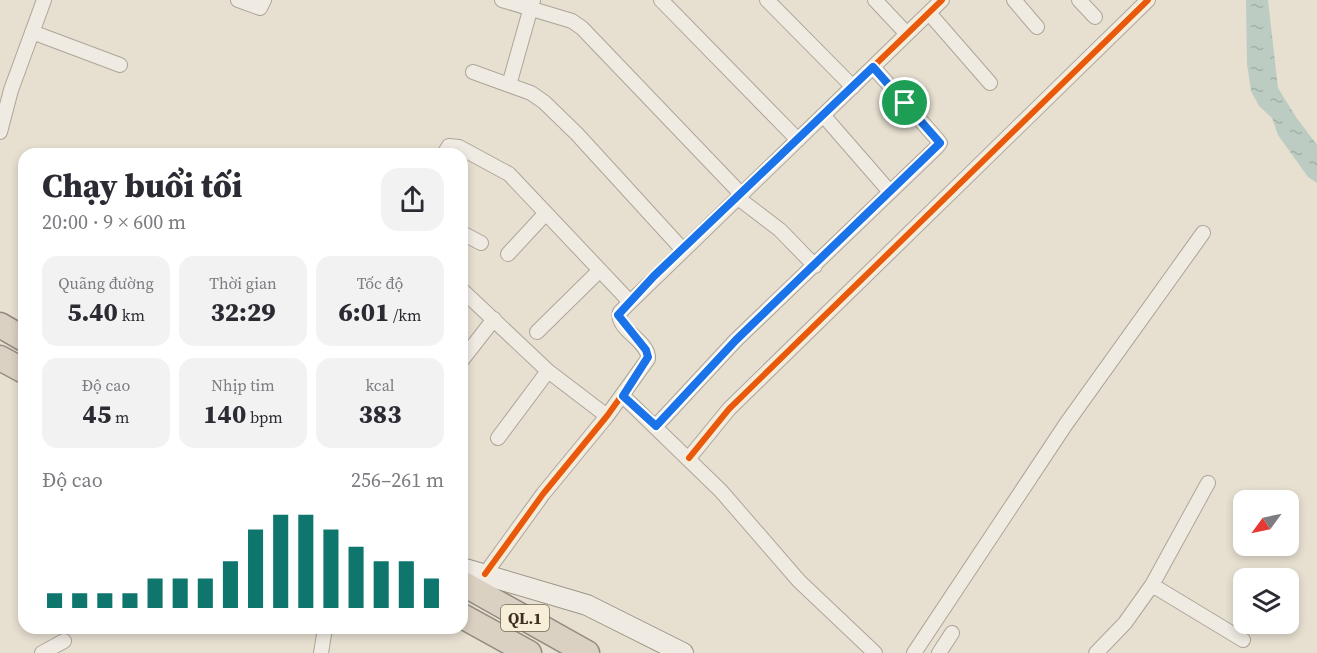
<!DOCTYPE html>
<html lang="vi">
<head>
<meta charset="utf-8">
<style>
	body { margin:0; font-family:"Source Serif 4",serif; background:#f2f2f3; color:#2b2b33; height:100vh; display:flex; flex-direction:column; font-size:22px; white-space:nowrap }
	* { box-sizing:border-box; margin:0 }
	p { font-size:20px; color:#7c7c81 }
	.icon { flex:none; width:33px; height:33px; fill:none; stroke:currentColor; stroke-width:2; stroke-linecap:round; stroke-linejoin:round }
	.map { position:relative; flex:1; overflow:hidden }
	.panel { position:absolute; left:18px; top:148px; width:450px; height:486px; display:flex; flex-direction:column; background:#fff; border-radius:18px; box-shadow:0 3px 9px #0003 }
	.panel>* { flex:none }
	.needle { width:39px; rotate:237deg }
	.fabs { position:absolute; left:1233px; top:490px; display:grid; gap:12px }
	.fabs a { display:grid; place-items:center; width:66px; height:66px; border-radius:12px; background:#fff; box-shadow:0 3px 9px #0003; font-size:30px }
	.pin { position:absolute; display:grid; place-items:center; width:51px; height:51px; color:#fff; margin:-26px; border:3px solid #fff; border-radius:50%; box-shadow:0 2px 6px #0007 }
	.round { display:grid; place-items:center; flex:none; width:63px; height:63px; border-radius:18px; background:#f2f2f3 }
	.headline { display:flex; align-items:center; justify-content:space-between; height:102px; padding:0 24px }
	h1 { font-size:33px; font-weight:800; line-height:45px }
	.metrics { display:grid; grid-template-columns:repeat(3,1fr); gap:9px; height:102px; padding:6px 24px }
	.metrics div { display:grid; align-content:center; border-radius:15px; background:#f2f2f3; text-align:center }
	.metrics b { font-size:26px; font-weight:800 }
	.metrics small { font-size:16px; font-weight:400 }
	.metrics p { font-size:16px }
	.chart { height:168px; padding:12px 24px }
	.chart p { display:flex; justify-content:space-between }
	.chart svg { width:100%; height:108px; margin-top:6px; stroke:#0f766e; stroke-width:6 }
	.map>svg:first-child { display:block }
	.water { fill:url(#water-ripples) }
	.lines { fill:none; stroke-linecap:round; stroke-linejoin:round }
	.street-casing { stroke:#ada599; stroke-width:16 }
	.secondary-casing { stroke:#9c958a; stroke-width:22 }
	.highway-casing { stroke:#928b80; stroke-width:27 }
	.street { stroke:#efebe3; stroke-width:14 }
	.secondary { stroke:#efebe3; stroke-width:20 }
	.highway { stroke:#dad1c2; stroke-width:24 }
	.cycleway-casing { stroke:#f7eed8; stroke-width:10 }
	.cycleway { stroke:#e8590c; stroke-width:6 }
	.route-casing { stroke:#fff; stroke-width:12 }
	.route { stroke:#1a73e8; stroke-width:8 }
	.labels { text-anchor:middle; stroke-width:4.5; stroke-linejoin:round; paint-order:stroke }
	.shield { fill:#f7eed8; stroke:#756857; stroke-width:1.5 }
	.shield-label { font-size:16px; font-weight:bold; fill:#3d2e20 }
</style>
</head>
<body>
<div class="map">
<svg width="1317" height="653" viewBox="0 0 1317 653">
	<defs>
		<pattern id="water-ripples" width="26" height="14" patternUnits="userSpaceOnUse" patternTransform="scale(1.5)"><rect width="26" height="14" fill="#bcccc2"/><path d="M2 4q2-2 4 0t4 0M15 11q2-2 4 0t4 0" fill="none" stroke="#a2b0a6"/></pattern>
	</defs>
	<rect width="100%" height="100%" fill="#e7e0d1"/>
	<path class="water" d="M 1246,0 L 1268,0 L 1278,88 L 1296,117 L 1317,145 L 1317,183 L 1308,177 L 1278,135 L 1272,118 L 1259,106 L 1251,91 L 1247,64 Z"/>
	<g class="lines">
		<g class="street-casing">
			<path id="street" d="M 238,0 L 260,8 L 264,0
				M 502,0 L 572,21 L 582,28 L 742,195
				M 661,0 L 798,140
				M 767,0 L 853,87
				M 875,0 L 907,34
				M 1014,0 L 1037,27
				M 1079,0 L 1095,17
				M 929,13 L 990,83
				M 32,32 L 120,65
				M 473,72 L 531,93 L 544,102 L 577,134 L 683,250
				M 509,85 L 533,0
				M 823,115 L 890,192
				M 0,132 L 11,90 L 44,0
				M 444,154 L 449,146 L 459,147 L 509,174 L 630,302
				M 738,198 L 780,230 L 815,266
				M 462,233 L 481,243
				M 508,254 L 545,214
				M 462,290 L 548,371 L 607,416
				M 537,332 L 599,271
				M 462,360 L 494,319
				M 623,396 L 721,491 L 799,581 L 875,653
				M 656,426 L 736,340 L 937,147 L 940,143 L 937,139 L 873,67
				M 498,438 L 548,371
				M 689,458 L 729,409 L 1148,0
				M 485,574 L 543,494 L 607,416 L 648,359 C 650,341 615,330 620,312 L 942,0
				M 1152,585 L 1243,640
				M 42,653 L 64,641
				M 321,653 L 325,628
				M 914,653 L 1066,424 L 1203,233
				M 939,653 L 952,633
				M 1096,653 L 1125,623 L 1152,585 L 1208,483"/>
		</g>
		<g class="secondary-casing">
			<path id="secondary" d="M 462,568 L 587,605 L 683,653"/>
		</g>
		<g class="highway-casing">
			<path id="highway" d="M 0,325 L 24,339
				M 0,358 L 24,371
				M 462,583 L 587,653
				M 462,616 L 529,653"/>
		</g>
		<use href="#street" class="street"/>
		<use href="#secondary" class="secondary"/>
		<use href="#highway" class="highway"/>
		<g class="cycleway-casing">
			<path id="cycleway" d="M 689,458 L 729,409 L 1148,0
				M 485,574 L 543,494 L 607,416 L 648,359 C 650,341 615,330 620,312 L 942,0"/>
		</g>
		<use href="#cycleway" class="cycleway"/>
	</g>
	<g class="lines">
		<g class="route-casing">
			<path id="route" d="M 873,67 L 940,143 L 736,340 L 656,426 L 623,396 L 648,357 L 646,350 L 618,315 L 654,276 Z"/>
		</g>
		<use href="#route" class="route"/>
	</g>
	<g class="labels">
		<rect class="shield" x="501" y="605" width="48" height="26" rx="4.5"/>
		<g class="shield-label">
			<text x="525" y="624">QL.1</text>
		</g>
	</g>
</svg>
<div class="fabs">
<a><svg class="needle" viewBox="-14 -14 28 28"><path d="M0-13l5 13h-10z" fill="#e53935"/><path d="M0 13l5-13h-10z" fill="#7c7c81"/></svg></a>
<a><svg class="icon" aria-label="layers" viewBox="0 0 24 24"><path d="M12 4l9 5-9 5-9-5zM3 14l9 5 9-5"/></svg></a>
</div>
<div class="pin" style="left:905px;top:103px;background:#1e9e55"><svg class="icon" aria-label="arrive" viewBox="0 0 24 24"><path d="M6 21V4h12l-3 4 3 4H6"/></svg></div>
<section class="panel">
<div class="headline"><div><h1>Chạy buổi tối</h1><p>20:00 · 9 × 600 m</p></div><a class="round"><svg class="icon" aria-label="share" viewBox="0 0 24 24"><path d="M12 15V3M7 8l5-5 5 5M5 13v7h14v-7"/></svg></a></div>
<div class="metrics">
<div><p>Quãng đường</p><b>5.40<small> km</small></b></div>
<div><p>Thời gian</p><b>32:29</b></div>
<div><p>Tốc độ</p><b>6:01<small> /km</small></b></div>
</div>
<div class="metrics">
<div><p>Độ cao</p><b>45<small> m</small></b></div>
<div><p>Nhịp tim</p><b>140<small> bpm</small></b></div>
<div><p>kcal</p><b>383</b></div>
</div>
<div class="chart"><p><span>Độ cao</span>256–261 m</p>
<svg viewBox="0 0 160 44" preserveAspectRatio="none"><path d="M5 44V38M15 44V38M25 44V38M35 44V38M45 44V32M55 44V32M65 44V32M75 44V25M85 44V12M95 44V6M105 44V6M115 44V12M125 44V19M135 44V25M145 44V25M155 44V32"/></svg>
</div>
</section>
</div>
</body>
</html>
